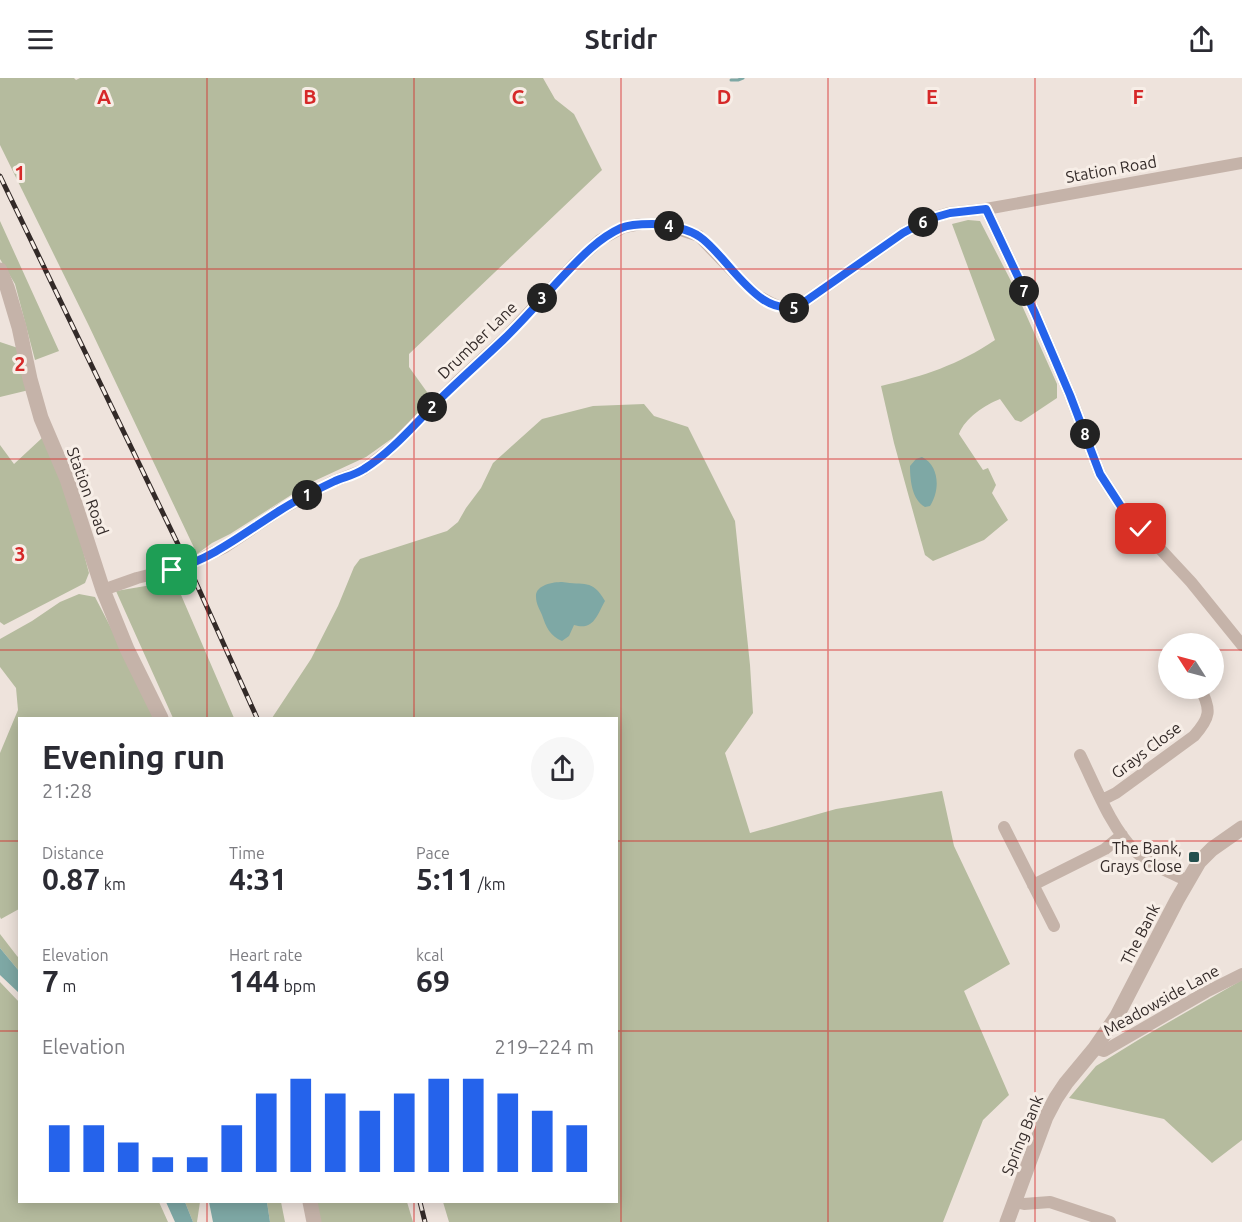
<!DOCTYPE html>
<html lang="en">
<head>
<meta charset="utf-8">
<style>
	body { margin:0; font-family:Ubuntu,sans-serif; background:#f7f7f7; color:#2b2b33; height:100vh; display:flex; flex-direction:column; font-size:22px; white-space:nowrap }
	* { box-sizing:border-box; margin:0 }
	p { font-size:20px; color:#7c7c81 }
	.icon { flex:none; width:33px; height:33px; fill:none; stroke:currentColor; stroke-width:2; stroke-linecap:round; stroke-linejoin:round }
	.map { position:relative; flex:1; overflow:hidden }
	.drawer { position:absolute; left:18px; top:639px; width:600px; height:486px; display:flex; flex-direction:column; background:#fff; border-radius:0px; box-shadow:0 3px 15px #0003 }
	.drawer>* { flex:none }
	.needle { width:39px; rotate:306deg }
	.tools { position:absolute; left:1158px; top:555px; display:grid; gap:12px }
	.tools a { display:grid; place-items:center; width:66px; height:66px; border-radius:50%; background:#fff; box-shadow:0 3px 15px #0003; font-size:30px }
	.pin { position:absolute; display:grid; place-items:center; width:51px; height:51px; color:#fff; margin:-26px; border-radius:12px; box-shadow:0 3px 9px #0006 }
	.km { position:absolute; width:30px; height:30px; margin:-15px; border-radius:50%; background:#222; color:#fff; font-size:16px; line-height:30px; text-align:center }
	.round { display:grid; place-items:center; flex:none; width:63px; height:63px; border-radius:32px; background:#f7f7f7 }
	.summary { display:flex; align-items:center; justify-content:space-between; height:102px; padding:0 24px }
	h1 { font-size:33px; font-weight:700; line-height:45px }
	.stats { display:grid; grid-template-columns:repeat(3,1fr); gap:9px; height:102px; padding:6px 24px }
	.stats div { display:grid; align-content:center }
	.stats b { font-size:30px; font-weight:700 }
	.stats small { font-size:16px; font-weight:400 }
	.stats p { font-size:16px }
	.chart { height:168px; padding:12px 24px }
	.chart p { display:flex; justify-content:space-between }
	.chart svg { width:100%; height:108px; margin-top:6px; stroke:#2563eb; stroke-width:6 }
	header { display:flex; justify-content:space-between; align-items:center; height:78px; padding:0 24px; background:#fff; font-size:27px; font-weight:700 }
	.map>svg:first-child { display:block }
	.green { fill:#b5bb9e }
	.water { fill:#7ea8a5 }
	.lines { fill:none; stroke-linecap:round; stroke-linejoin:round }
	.stream { stroke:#7ea8a5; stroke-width:3 }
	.minor { stroke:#c5b3a9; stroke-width:12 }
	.tertiary { stroke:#c5b3a9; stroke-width:15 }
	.rail-casing { stroke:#332a28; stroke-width:5 }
	.rail { stroke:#f7eee7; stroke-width:3; stroke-dasharray:9; stroke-linecap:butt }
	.route-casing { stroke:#fff; stroke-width:12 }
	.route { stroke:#2563eb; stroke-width:8 }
	.grid { fill:none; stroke:#d62828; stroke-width:1.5; stroke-opacity:0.55 }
	.poi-dot { fill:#234f4d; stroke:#f7eee7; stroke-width:2 }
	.labels { text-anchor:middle; stroke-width:6; stroke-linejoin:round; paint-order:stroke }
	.street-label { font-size:16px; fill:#332a28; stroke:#f7eee7 }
	.poi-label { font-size:16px; fill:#332a28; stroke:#f7eee7; text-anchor:end }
	.grid-label { font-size:20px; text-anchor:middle; font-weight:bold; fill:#d62828; stroke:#f7eee7; stroke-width:6; stroke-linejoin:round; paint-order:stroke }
</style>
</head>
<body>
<header><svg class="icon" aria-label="menu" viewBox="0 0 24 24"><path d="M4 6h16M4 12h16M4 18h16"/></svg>Stridr<svg class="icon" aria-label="share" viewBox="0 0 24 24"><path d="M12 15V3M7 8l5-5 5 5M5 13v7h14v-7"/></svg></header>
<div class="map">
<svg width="1242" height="1144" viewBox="0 0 1242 1144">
	<rect width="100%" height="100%" fill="#eee3dc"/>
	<path class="green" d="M 0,0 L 74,0 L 76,2 L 80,0 L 543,0 L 555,21 L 574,36 L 602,92 L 409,276 L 409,289 L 432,321 L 394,359 L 366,379 L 310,405 L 230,456 L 212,465 L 197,476 L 89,248 L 0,67 Z
		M 968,142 L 980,143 L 1012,205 L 1057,306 L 1057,320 L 1021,344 L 1015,342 L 1000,321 C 985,327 965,340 959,356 L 983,392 L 988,390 L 996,407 L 992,415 L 1008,442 L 984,462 L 933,483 L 925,477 L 894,365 L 881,308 C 924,298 958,287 995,262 L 952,146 Z
		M 0,143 L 59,273 L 35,282 L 15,206 L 0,181 Z
		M 0,264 L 18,270 L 29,312 L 0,319 Z
		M 644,326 L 654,338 L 688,349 L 735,443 L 750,587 L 753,635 L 725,675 L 750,755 L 836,731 L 942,713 L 954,768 L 1010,886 L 964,913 L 1009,1017 L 983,1042 L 943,1144 L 449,1144 L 443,1124 L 616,1124 L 616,640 L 272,640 L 311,581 L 338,528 L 354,489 L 360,481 L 447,453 L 458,444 L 466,430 L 481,410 L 493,385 L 542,341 L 593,328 Z
		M 42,360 L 67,412 L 89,495 L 85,505 L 4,547 L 0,544 L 0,367 L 14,386 Z
		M 175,503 L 234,640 L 173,640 L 116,513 Z
		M 79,516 L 95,519 L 138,602 L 156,640 L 20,640 L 19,831 L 1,841 L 0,839 L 0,675 L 18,632 L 16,610 L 0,589 L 0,561 L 32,543 L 60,524 Z
		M 0,856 L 17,878 L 19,880 L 19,893 L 0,870 Z
		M 1242,902 L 1242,1062 L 1212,1085 L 1164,1041 L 1069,1020 L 1096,988 L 1143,959 Z
		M 0,904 L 19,924 L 20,1124 L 159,1124 L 168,1144 L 0,1144 Z
		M 185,1124 L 200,1124 L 197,1144 L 193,1144 Z
		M 267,1124 L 281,1124 L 285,1144 L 270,1144 Z
		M 316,1124 L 407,1124 L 413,1144 L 320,1144 Z"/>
	<path class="water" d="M 922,379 C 940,388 940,413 930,428 L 925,429 C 912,422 910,402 910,388 L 916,381 Z
		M 562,504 C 584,508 592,500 605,523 C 597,537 594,553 574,547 L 569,558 L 562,563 C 550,558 546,549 542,537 C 540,532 536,526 536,519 C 535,507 553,504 562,504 Z
		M 0,870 L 19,893 L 19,915 L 0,897 Z
		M 166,1124 L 185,1124 L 193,1144 L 175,1144 Z
		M 209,1124 L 267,1124 L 270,1144 L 213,1144 Z"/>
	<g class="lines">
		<path class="stream" d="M 731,2 L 738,2 L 743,0"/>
		<path class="minor" d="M 986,131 L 1035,235 L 1070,317 L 1100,396 L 1122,430 L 1191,504 L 1242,567
			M 103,512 L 137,500 L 188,487 L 225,469 L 280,432 L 304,419 L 332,404 L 363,392 L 389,372 L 457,304 L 504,261 L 574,186 L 600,162 L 624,149 L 641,146 L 662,146 L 699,158 L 746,207 L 758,218 L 771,225 L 783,230 L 793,230 L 803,225 L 903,155 L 929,141 L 949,135 L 986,131 L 1242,85
			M 1080,677 C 1095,707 1111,750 1135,773 C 1150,787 1170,794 1188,803
			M 1102,722 L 1116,715 L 1194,658 C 1210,640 1212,632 1200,610
			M 1004,749 L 1054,848
			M 1033,807 L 1105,771 L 1122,757
			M 1095,970 L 1104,973 L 1206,914 L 1242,896
			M 1015,1124 L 1024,1126 L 1050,1124 L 1110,1144"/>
		<path class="tertiary" d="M 0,192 L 7,209 L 19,249 L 30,301 L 41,340 L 67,401 L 103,512 L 127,571 L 161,640
			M 310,1124 L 314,1144
			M 1007,1144 L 1046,1039 L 1056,1020 L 1066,1005 L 1095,970 L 1117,938 L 1177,822 L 1199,784 L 1212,771 L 1242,750"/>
		<g class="rail-casing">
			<path id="rail" d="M 0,98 L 188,487 L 257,640
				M 420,1124 L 425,1144"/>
		</g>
		<use href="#rail" class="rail"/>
	</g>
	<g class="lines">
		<g class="route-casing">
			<path id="route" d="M 172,492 C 212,481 244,455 279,433 C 296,422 316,412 335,403 C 344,399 355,397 364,391 C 391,374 412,349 434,327 C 457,304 480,284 503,262 C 525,241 545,217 565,196 C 582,178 599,160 621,150 C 630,146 643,146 652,146 C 666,146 689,151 700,159 C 729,179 761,247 803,225 L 903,155 L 929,141 L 950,135 L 986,131 L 1035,235 L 1070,317 L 1100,396 L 1122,430 L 1141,451"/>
		</g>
		<use href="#route" class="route"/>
	</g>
	<path class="grid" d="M 207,0 L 207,640M 414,0 L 414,640M 621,0 L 621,1144M 828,0 L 828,1144M 1035,0 L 1035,1144M 0,191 L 1242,191M 0,381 L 1242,381M 0,572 L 1168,572M 1214,572 L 1242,572M 0,763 L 20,763M 616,763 L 1242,763M 0,953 L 20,953M 616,953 L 1242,953M 207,1124 L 207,1144M 414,1124 L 414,1144"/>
	<rect class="poi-dot" x="1188" y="773" width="12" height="12" rx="3"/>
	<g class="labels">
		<g class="street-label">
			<text transform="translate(1111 91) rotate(-10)" y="6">Station Road</text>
			<text transform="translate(477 262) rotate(-44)" y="6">Drumber Lane</text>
			<text transform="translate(88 413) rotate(70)" y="6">Station Road</text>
			<text transform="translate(1146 672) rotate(-37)" y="6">Grays Close</text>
			<text transform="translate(1140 856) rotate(-63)" y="6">The Bank</text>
			<text transform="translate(1161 922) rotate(-29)" y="6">Meadowside Lane</text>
			<text transform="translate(1022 1057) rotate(-68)" y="6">Spring Bank</text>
		</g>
		<g class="poi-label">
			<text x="1182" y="776">The Bank,<tspan x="1182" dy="18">Grays Close</tspan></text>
		</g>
	</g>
	<g class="grid-label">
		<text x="104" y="26">A</text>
		<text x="310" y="26">B</text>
		<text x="518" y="26">C</text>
		<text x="724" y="26">D</text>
		<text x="932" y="26">E</text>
		<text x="1138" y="26">F</text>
		<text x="20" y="102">1</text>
		<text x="20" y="293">2</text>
		<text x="20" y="483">3</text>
	</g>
</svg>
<div class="tools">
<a><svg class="needle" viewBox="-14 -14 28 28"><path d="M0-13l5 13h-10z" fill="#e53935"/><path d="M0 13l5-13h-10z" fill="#7c7c81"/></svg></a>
</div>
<div class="pin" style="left:172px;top:492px;background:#1e9e55"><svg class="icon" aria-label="arrive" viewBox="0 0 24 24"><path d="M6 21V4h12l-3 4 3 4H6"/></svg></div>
<div class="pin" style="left:1141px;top:451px;background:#d93025"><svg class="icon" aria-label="check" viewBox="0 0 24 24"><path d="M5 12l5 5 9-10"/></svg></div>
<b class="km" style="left:307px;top:417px">1</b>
<b class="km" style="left:432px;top:329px">2</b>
<b class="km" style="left:542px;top:220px">3</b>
<b class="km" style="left:669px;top:148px">4</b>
<b class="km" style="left:794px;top:230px">5</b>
<b class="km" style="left:923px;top:144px">6</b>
<b class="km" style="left:1024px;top:213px">7</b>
<b class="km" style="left:1085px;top:356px">8</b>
<section class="drawer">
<div class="summary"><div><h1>Evening run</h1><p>21:28</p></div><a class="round"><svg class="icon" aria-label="share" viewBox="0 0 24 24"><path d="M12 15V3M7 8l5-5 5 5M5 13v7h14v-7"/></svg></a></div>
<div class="stats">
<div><p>Distance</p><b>0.87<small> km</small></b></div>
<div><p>Time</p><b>4:31</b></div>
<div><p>Pace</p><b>5:11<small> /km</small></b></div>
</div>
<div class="stats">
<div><p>Elevation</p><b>7<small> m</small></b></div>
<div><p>Heart rate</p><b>144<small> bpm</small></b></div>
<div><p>kcal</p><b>69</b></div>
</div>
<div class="chart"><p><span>Elevation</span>219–224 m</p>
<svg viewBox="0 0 160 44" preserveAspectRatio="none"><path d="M5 44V25M15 44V25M25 44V32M35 44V38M45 44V38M55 44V25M65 44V12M75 44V6M85 44V12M95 44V19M105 44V12M115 44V6M125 44V6M135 44V12M145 44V19M155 44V25"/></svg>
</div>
</section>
</div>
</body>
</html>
